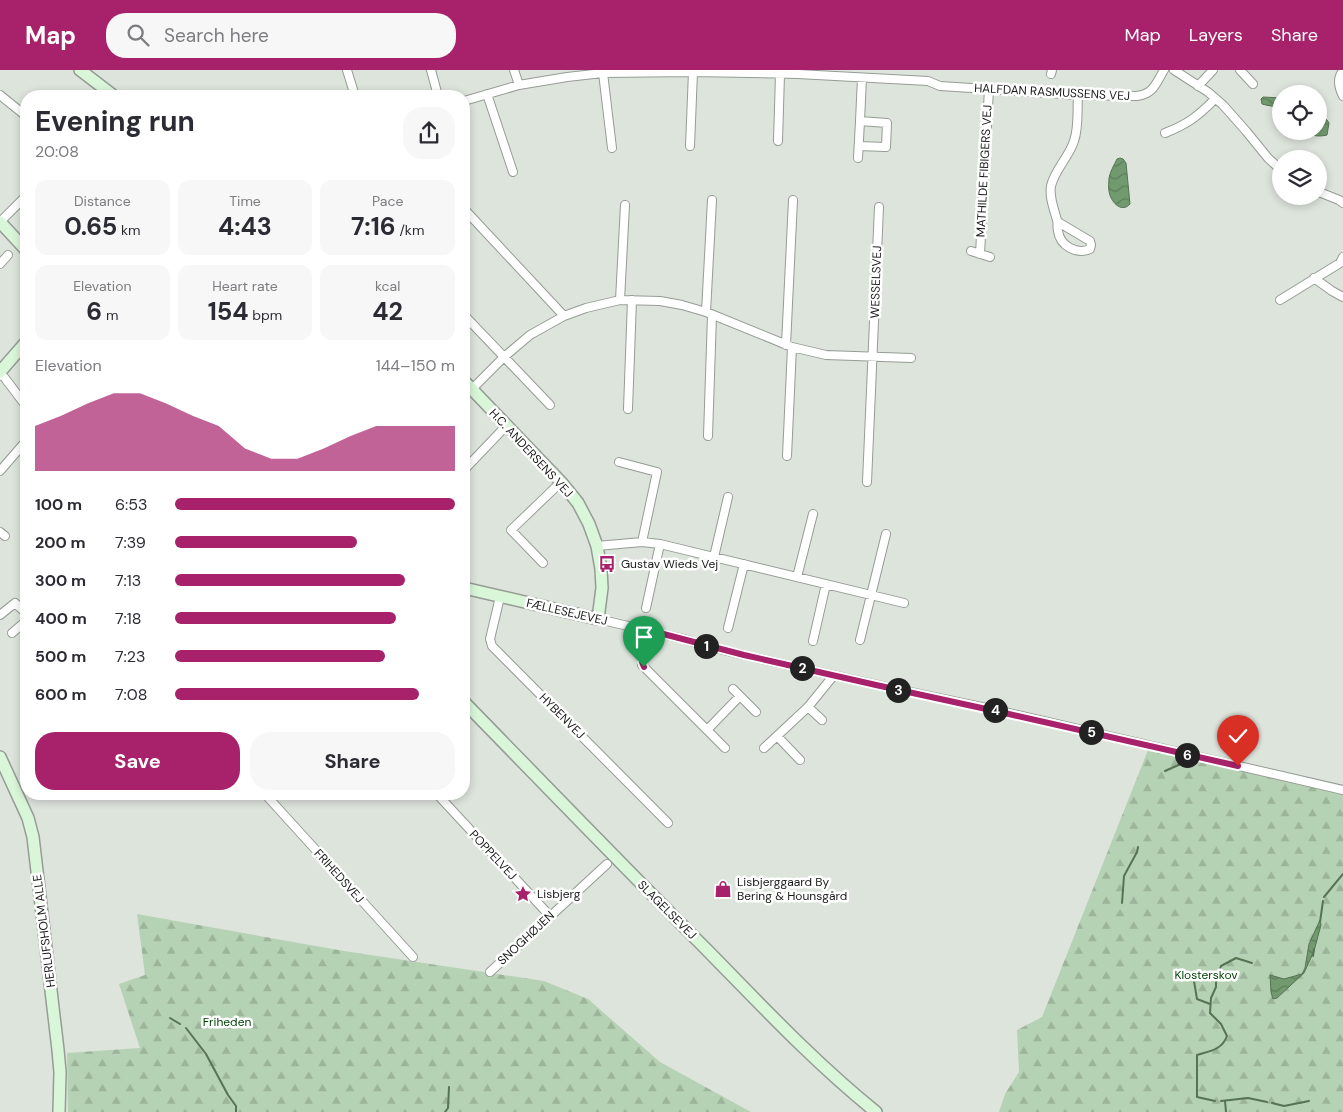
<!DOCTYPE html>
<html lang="en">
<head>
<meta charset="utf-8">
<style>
	body { margin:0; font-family:"DM Sans",sans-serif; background:#f7f7f7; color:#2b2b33; height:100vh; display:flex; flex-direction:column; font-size:19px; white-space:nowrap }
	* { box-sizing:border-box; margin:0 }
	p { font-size:16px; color:#7c7c81 }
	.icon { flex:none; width:28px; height:28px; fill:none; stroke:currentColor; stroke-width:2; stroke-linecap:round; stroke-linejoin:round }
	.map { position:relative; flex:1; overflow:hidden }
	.panel { position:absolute; left:20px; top:20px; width:450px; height:710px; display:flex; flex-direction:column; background:#fff; border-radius:20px; box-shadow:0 2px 8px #0003 }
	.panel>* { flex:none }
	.fabs { position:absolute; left:1272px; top:15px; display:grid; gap:10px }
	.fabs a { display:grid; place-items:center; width:55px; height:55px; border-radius:50%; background:#fff; box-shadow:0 2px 8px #0003; font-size:25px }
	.pin { position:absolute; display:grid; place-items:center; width:42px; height:42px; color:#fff; margin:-51px -21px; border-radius:50% 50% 50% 0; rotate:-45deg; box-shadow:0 0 5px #0007 }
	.pin .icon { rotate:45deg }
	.km { position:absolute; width:25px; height:25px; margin:-12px; border-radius:50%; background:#222; color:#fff; font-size:14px; line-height:25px; text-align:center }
	.round { display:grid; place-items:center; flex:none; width:52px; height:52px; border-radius:20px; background:#f7f7f7 }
	.head { display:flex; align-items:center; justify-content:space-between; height:85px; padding:0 15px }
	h1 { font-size:28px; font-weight:700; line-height:38px }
	.stats { display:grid; grid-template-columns:repeat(3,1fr); gap:8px; height:85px; padding:5px 15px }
	.stats div { display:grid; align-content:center; border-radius:12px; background:#f7f7f7; text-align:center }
	.stats b { font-size:25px; font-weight:700 }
	.stats small { font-size:14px; font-weight:400 }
	.stats p { font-size:14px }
	.chart { height:140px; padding:10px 15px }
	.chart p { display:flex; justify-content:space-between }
	.chart svg { width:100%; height:90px; margin-top:5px; fill:#a8226b; opacity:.7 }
	.cta { display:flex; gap:10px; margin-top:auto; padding:10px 15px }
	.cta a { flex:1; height:58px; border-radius:20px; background:#a8226b; color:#fff; font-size:20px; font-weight:700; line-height:58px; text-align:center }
	.cta a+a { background:#f7f7f7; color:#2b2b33 }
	ul { padding:0 15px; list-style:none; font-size:16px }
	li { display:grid; grid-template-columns:80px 60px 1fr; align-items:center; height:38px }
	li i { height:12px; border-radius:6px; background:#a8226b }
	header { display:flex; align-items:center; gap:30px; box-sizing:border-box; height:70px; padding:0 25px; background:#a8226b; color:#fff }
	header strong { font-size:24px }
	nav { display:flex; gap:28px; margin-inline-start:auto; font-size:18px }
	.search { width:350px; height:45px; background:#f7f7f7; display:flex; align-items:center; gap:12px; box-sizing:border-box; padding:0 18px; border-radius:20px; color:#7c7c81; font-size:19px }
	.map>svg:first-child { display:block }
	.forest { fill:url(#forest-firs) }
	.water { fill:url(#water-waves); stroke:#567354 }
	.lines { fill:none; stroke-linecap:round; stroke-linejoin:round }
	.stream { stroke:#567354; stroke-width:2 }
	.street-casing { stroke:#959c95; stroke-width:10 }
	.secondary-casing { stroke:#959c95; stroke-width:14 }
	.street { stroke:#fff; stroke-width:8 }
	.secondary { stroke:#daf6d9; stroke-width:11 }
	.route-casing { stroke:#fff; stroke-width:10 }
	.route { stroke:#a8226b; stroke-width:6 }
	.labels { text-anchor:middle; stroke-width:5; stroke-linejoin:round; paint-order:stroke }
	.street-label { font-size:12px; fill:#171917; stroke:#fff }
	.poi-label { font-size:12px; fill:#171917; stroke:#fff; text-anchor:start }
	.park-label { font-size:12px; fill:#014304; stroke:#fff }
</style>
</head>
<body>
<header>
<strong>Map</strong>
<div class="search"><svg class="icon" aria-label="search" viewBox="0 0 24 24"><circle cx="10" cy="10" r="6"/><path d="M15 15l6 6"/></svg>Search here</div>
<nav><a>Map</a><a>Layers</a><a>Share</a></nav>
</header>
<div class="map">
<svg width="1343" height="1042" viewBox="0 0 1343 1042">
	<defs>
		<pattern id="forest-firs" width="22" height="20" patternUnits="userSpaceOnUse" patternTransform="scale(1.25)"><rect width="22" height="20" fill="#b6d2b4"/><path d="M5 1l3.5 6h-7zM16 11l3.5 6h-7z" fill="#9cb49a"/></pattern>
		<pattern id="water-waves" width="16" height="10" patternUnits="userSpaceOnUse" patternTransform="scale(1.25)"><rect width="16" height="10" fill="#719a6e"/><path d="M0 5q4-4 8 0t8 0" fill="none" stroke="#5c7d59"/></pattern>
	</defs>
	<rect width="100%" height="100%" fill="#dde4dc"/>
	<path class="forest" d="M 1148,680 L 1343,723 L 1343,1042 L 999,1042 L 1005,1024 L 1019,1002 L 1017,960 L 1042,947 Z
		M 137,844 L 344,881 L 544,911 L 588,929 L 660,992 L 751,1042 L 68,1042 L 67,983 L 140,978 L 119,914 L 145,905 Z"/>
	<path class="water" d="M 1263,27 L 1281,28 L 1281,38 L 1266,35 L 1262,34 L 1261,29 Z
		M 1319,45 L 1327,50 L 1329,53 L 1327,65 C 1319,67 1311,66 1304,61 L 1319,61 Z
		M 1120,88 L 1123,89 L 1126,93 L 1130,134 C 1121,144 1110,131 1109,121 C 1108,117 1109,112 1109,108 C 1110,102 1114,95 1117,89 Z
		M 1320,850 L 1321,855 L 1314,881 L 1304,903 L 1277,928 L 1273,929 L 1271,922 L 1270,905 L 1284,909 L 1302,904 L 1305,898 L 1309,874 Z"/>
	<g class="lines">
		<path class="stream" d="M 1165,701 L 1183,693 L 1185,691
			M 1324,827 L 1343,804
			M 1122,833 L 1124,806 L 1137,782 L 1138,777
			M 1320,852 L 1323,831
			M 1313,886 L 1314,879
			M 1194,911 L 1197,929 L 1210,934
			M 170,948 L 180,954
			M 186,958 L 206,984 L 228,1025 L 236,1036 L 236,1042
			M 1215,1031 L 1197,1027 L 1197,985 C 1210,981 1222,980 1227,966 L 1221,954 L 1210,943 L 1211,928 L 1216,917 L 1216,910 L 1221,896 L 1236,888 L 1252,893
			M 1221,1031 L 1248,1028 L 1267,1032
			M 1225,1031 L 1226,1042
			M 1272,1033 L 1284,1036 L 1309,1031
			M 445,1042 L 448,1038 L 449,1017"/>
		<g class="street-casing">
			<path id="street" d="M 347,0 L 355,26
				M 431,0 L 438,26
				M 514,0 L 519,15
				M 1174,0 L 1208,22 L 1223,35 L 1246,61 L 1268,88 L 1281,100
				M 1240,0 L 1253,14
				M 1343,1 C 1337,8 1339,18 1343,26
				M 603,3 L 612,78
				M 1051,4 L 1052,0
				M 1198,16 L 1213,0
				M 487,24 L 513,102
				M 0,25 L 26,46
				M 464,31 L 519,15 L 567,7 L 603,3 L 693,2 L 798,4 L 928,11 L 940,16 L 1078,25 L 1137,26 C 1154,24 1156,13 1164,0
				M 1165,63 C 1188,54 1198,46 1215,29
				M 778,71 L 780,4
				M 690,76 L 693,2
				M 859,76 L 886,77 L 887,53 L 860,51 L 862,8
				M 858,88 L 860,51
				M 1319,122 L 1339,130 L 1343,133
				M 466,141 L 564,246
				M 0,152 L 26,126
				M 1058,152 L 1090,171 L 1091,175 L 1090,179 C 1077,185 1060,176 1058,161 C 1057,157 1058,154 1057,150 C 1054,139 1049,127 1051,116 C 1055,99 1069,87 1074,71 C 1079,57 1077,40 1078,25
				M 971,181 L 990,187
				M 980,184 L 989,19
				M 0,194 L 8,185
				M 1314,208 L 1332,221 L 1343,227
				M 620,230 L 625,135
				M 1280,230 L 1340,193 L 1343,187
				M 706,242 L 712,130
				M 464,245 L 550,335
				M 786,275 L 793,130
				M 0,305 L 4,307 L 26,336
				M 472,319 L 504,287 L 530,265 L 564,246 L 586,238 L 620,230 L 660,231 L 682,235 L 706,242 L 792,277 L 826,285 L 911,288
				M 628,339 L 632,230
				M 708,366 L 712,245
				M 787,386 L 792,277
				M 619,392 L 657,402 L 642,472
				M 464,400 L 507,355
				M 0,401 L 26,371
				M 867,412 L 879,137
				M 0,462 L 5,466
				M 597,476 L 642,472 L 660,474 L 904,533
				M 714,487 L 728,427
				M 543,493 L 511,460 L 561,412
				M 797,507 L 813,444
				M 500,527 L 490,569 L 492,576 L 668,753
				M 646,538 L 660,474
				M 0,545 L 15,533 L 26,543
				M 598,549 L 684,569 L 706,576 L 744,585 L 877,615 L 1000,641 L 1343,720
				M 728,558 L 744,494
				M 648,560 L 642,592 L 642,595 L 725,678
				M 12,563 L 26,551
				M 860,570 L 886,464
				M 813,571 L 826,514
				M 733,619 L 756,642
				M 808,637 L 822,650
				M 707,660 L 740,626
				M 777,666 L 800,690
				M 764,678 L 808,637 L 834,605
				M 265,724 L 413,887
				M 437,724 L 550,846
				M 490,902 L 607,794"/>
		</g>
		<g class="secondary-casing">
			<path id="secondary" d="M 80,0 L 114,26
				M 0,152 L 26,180
				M 0,302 L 26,272
				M 464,311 L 561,412 L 578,433 L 589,454 L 597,476 L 601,499 L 602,518 L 598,549 L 464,518
				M 464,632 C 545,715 625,798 707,880 C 762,936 815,993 876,1042
				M 0,687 L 28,748 L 33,767 L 58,980 L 60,1002 L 59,1042"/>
		</g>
		<use href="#street" class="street"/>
		<use href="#secondary" class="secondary"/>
	</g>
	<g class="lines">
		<g class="route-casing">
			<path id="route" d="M 644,597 L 642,592 L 648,560 L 744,585 L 876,615 L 1000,642 L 1238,696"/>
		</g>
		<use href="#route" class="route"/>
	</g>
	<defs>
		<g id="bus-bare" transform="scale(1.35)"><path d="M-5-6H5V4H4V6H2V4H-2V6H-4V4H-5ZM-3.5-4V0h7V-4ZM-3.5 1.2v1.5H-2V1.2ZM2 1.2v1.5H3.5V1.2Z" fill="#a8226b" stroke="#fff" stroke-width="2.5" paint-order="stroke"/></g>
		<g id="shop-bare" transform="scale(1.35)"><path d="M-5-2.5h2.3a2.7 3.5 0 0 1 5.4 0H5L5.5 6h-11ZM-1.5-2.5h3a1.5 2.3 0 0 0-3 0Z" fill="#a8226b" stroke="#fff" stroke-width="2.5" paint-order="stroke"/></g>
		<g id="sight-bare" transform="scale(1.35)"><path d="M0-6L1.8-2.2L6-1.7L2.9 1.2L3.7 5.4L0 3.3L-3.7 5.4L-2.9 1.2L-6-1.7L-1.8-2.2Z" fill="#a8226b" stroke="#fff" stroke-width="2.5" paint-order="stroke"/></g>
	</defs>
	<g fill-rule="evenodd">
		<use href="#bus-bare" x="607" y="494"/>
		<use href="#shop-bare" x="723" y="819"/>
		<use href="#sight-bare" x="523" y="824"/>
	</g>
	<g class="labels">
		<g class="street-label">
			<text transform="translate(1052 22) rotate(3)" y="4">HALFDAN RASMUSSENS VEJ</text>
			<text transform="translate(984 101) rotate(-87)" y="4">MATHILDE FIBIGERS VEJ</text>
			<text transform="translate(876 212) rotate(-88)" y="4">WESSELSVEJ</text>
			<text transform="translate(531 383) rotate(47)" y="4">H.C. ANDERSENS VEJ</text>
			<text transform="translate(567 542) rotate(13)" y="4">FÆLLESEJEVEJ</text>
			<text transform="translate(562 646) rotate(45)" y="4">HYBENVEJ</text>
			<text transform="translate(493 785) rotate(47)" y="4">POPPELVEJ</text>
			<text transform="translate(339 806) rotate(48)" y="4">FRIHEDSVEJ</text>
			<text transform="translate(667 840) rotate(45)" y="4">SLAGELSEVEJ</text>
			<text transform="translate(44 861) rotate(-97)" y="4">HERLUFSHOLM ALLE</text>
			<text transform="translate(526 868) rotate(-43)" y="4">SNOGHØJEN</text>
		</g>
		<g class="poi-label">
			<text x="621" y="498">Gustav Wieds Vej</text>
			<text x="737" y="816">Lisbjerggaard By<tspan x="737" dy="14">Bering &amp; Hounsgård</tspan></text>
			<text x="537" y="828">Lisbjerg</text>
		</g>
		<g class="park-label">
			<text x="1206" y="909">Klosterskov</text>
			<text x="227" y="956">Friheden</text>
		</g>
	</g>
</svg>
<div class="fabs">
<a><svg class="icon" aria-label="locate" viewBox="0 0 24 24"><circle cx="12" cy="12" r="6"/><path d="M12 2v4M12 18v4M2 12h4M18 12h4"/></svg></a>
<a><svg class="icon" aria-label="layers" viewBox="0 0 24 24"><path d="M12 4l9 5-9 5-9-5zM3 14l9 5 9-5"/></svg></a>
</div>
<div class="pin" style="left:644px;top:597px;background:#1e9e55"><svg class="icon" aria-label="arrive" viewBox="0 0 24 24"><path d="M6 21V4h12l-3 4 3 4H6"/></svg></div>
<div class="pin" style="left:1238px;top:696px;background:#d93025"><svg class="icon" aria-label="check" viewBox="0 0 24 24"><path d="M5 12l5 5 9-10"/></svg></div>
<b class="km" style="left:706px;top:576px">1</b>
<b class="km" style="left:802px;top:598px">2</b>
<b class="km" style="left:898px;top:620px">3</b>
<b class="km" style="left:995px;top:640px">4</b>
<b class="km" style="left:1091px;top:662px">5</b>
<b class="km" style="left:1187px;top:685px">6</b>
<section class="panel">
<div class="head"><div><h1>Evening run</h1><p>20:08</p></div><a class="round"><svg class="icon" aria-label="share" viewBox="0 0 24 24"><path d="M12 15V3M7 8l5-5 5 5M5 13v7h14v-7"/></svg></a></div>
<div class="stats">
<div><p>Distance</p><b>0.65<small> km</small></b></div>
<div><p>Time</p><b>4:43</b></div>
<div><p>Pace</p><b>7:16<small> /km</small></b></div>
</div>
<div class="stats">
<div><p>Elevation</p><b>6<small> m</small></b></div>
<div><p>Heart rate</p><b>154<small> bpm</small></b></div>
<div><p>kcal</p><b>42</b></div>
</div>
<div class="chart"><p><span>Elevation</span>144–150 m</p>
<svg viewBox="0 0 160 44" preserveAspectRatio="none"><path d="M0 44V22L10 17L20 11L30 6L40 6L50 11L60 17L70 22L80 33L90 38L100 38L110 33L120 27L130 22L140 22L150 22L160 22V44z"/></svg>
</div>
<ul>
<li><b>100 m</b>6:53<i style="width:100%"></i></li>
<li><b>200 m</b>7:39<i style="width:65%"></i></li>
<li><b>300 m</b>7:13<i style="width:82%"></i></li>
<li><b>400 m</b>7:18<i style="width:79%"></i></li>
<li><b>500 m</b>7:23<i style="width:75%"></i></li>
<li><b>600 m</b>7:08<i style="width:87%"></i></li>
</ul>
<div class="cta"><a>Save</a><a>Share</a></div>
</section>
</div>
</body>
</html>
